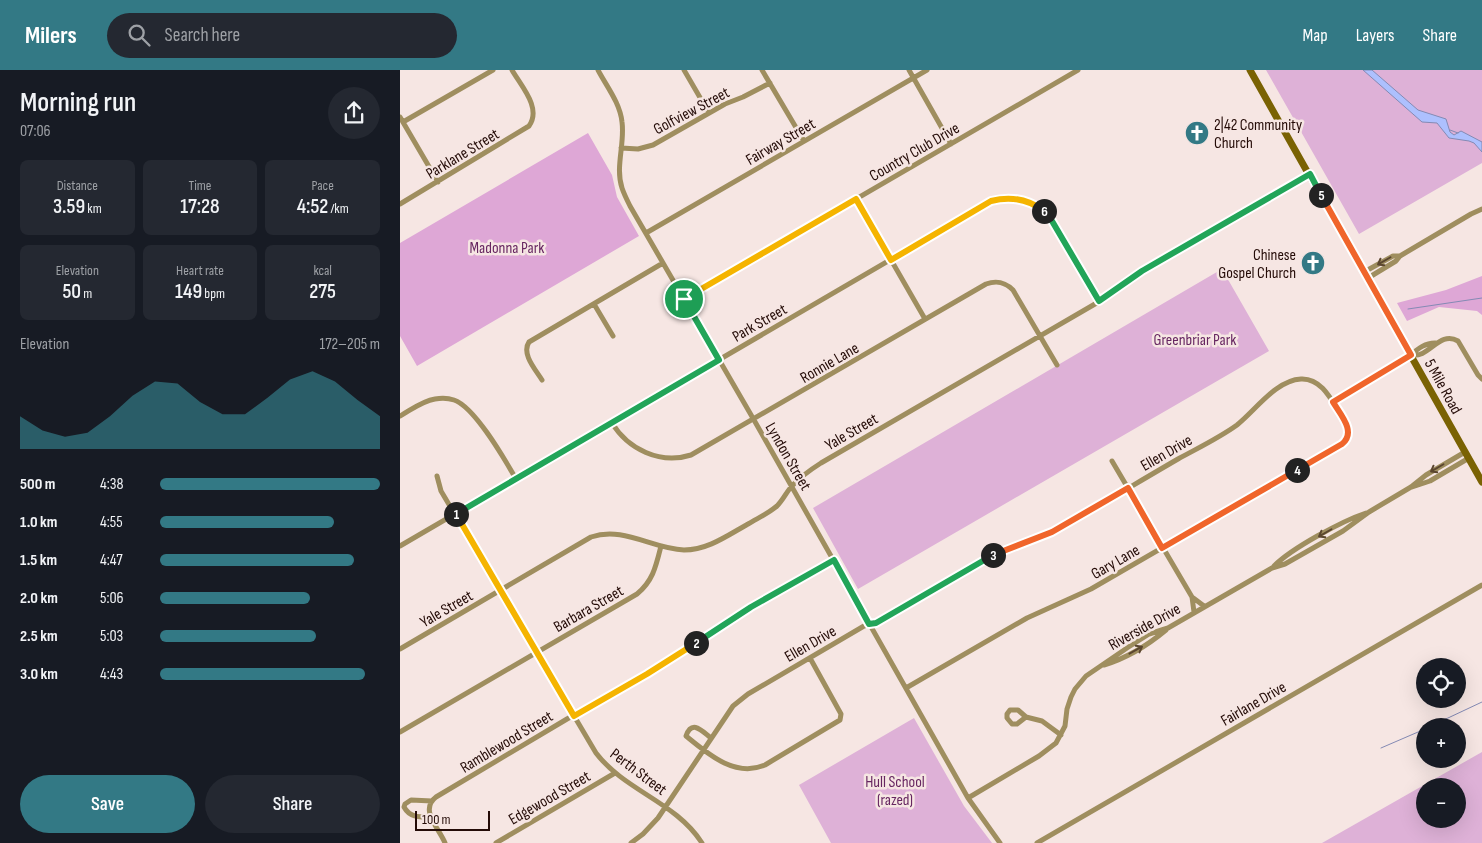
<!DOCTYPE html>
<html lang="en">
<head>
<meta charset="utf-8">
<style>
	body { margin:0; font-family:"Sofia Sans Condensed",sans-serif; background:#242831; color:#f1f3f6; height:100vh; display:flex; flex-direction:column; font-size:19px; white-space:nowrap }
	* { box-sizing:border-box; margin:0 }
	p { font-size:16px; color:#9ea1a6 }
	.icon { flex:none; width:28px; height:28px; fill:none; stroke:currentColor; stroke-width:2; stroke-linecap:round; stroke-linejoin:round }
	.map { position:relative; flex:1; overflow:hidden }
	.panel { display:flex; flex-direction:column; background:#171b24; width:400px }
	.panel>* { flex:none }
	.buttons { position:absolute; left:1016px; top:588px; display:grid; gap:10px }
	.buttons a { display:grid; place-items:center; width:50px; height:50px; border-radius:50%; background:#171b24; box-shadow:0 5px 20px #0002; font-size:25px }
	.scale { position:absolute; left:15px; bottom:12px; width:75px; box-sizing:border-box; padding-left:5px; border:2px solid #240b07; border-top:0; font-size:14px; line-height:18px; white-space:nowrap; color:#240b07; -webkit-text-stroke:4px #f6e6e3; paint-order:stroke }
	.pin { position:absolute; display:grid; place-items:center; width:42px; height:42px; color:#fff; margin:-21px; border:2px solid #fff; border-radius:50%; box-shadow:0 1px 5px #0007 }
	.km { position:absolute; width:25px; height:25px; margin:-12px; border-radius:50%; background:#222; color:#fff; font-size:14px; line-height:25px; text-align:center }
	.round { display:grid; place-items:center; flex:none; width:52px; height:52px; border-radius:26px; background:#242831 }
	.head { display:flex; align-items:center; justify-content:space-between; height:85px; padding:0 20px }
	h1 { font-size:28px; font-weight:600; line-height:38px }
	.metrics { display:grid; grid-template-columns:repeat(3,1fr); gap:8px; height:85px; padding:5px 20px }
	.metrics div { display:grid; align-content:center; border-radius:8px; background:#242831; text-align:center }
	.metrics b { font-size:21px; font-weight:600 }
	.metrics small { font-size:14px; font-weight:400 }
	.metrics p { font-size:14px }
	.chart { height:140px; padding:10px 20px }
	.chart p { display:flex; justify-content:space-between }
	.chart svg { width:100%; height:90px; margin-top:5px; fill:#337985; opacity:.7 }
	.cta { display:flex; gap:10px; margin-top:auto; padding:10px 20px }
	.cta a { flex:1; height:58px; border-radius:30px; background:#337985; color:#fff; font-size:20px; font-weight:600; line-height:58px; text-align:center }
	.cta a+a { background:#242831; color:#f1f3f6 }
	ul { padding:0 20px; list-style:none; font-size:16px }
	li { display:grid; grid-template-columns:80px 60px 1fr; align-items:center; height:38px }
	li i { height:12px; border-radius:6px; background:#337985 }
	header { display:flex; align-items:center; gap:30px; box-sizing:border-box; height:70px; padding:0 25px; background:#337985; color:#fff }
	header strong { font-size:24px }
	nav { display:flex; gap:28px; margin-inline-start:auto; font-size:18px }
	.search { width:350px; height:45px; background:#242831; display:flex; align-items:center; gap:12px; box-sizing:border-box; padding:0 18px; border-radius:28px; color:#9ea1a6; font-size:19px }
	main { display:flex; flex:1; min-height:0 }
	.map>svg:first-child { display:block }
	.green { fill:#deb1d7; fill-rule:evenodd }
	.forest { fill:#dea7d6 }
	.water { fill:#adc0fe; stroke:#848ab4 }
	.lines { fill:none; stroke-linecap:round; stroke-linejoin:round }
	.stream { stroke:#848ab4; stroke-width:1 }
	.minor { stroke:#9f8e5f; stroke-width:5 }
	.secondary { stroke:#7a6203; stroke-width:7 }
	.oneway { stroke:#5b462f }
	.split-1-casing { stroke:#fff; stroke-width:10 }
	.split-2-casing { stroke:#fff; stroke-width:10 }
	.split-3-casing { stroke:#fff; stroke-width:10 }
	.split-4-casing { stroke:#fff; stroke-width:10 }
	.split-5-casing { stroke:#fff; stroke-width:10 }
	.split-6-casing { stroke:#fff; stroke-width:10 }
	.split-7-casing { stroke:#fff; stroke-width:10 }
	.split-1 { stroke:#22a559; stroke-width:6 }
	.split-2 { stroke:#f5b400; stroke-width:6 }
	.split-3 { stroke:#22a559; stroke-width:6 }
	.split-4 { stroke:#f0652b; stroke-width:6 }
	.split-5 { stroke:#f0652b; stroke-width:6 }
	.split-6 { stroke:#22a559; stroke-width:6 }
	.split-7 { stroke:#f5b400; stroke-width:6 }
	.labels { text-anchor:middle; stroke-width:5; stroke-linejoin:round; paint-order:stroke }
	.street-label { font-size:16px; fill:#240b07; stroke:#f6e6e3 }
	.poi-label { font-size:16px; fill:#240b07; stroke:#f6e6e3; text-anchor:start }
	.park-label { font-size:16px; fill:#672661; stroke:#f6e6e3 }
</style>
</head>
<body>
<header>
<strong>Milers</strong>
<div class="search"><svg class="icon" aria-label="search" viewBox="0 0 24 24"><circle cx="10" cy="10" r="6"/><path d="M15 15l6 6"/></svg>Search here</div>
<nav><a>Map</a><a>Layers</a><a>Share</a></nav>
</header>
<main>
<section class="panel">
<div class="head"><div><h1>Morning run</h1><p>07:06</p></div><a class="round"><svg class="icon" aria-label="share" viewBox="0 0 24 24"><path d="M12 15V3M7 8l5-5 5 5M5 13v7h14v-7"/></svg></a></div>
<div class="metrics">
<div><p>Distance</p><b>3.59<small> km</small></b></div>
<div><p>Time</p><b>17:28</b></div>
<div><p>Pace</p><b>4:52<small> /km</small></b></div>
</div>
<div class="metrics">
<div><p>Elevation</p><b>50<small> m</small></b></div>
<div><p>Heart rate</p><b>149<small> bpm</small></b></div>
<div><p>kcal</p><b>275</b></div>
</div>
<div class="chart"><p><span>Elevation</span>172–205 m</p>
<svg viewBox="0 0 160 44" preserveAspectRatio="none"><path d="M0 44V28L10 35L20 38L30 36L40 28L50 18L60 11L70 12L80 21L90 27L100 27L110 19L120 10L130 6L140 11L150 20L160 28V44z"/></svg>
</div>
<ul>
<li><b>500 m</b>4:38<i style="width:100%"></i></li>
<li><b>1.0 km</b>4:55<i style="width:79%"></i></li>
<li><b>1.5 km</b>4:47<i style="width:88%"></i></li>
<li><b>2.0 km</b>5:06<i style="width:68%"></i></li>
<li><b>2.5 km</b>5:03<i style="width:71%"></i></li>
<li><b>3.0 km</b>4:43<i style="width:93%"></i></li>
</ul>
<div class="cta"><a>Save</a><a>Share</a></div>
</section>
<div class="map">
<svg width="1082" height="773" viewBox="0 0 1082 773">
	<rect width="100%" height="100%" fill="#f6e6e3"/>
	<path class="green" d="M 866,0 L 1082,0 L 1082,93 L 959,164 Z
		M 822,199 L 869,281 L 458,519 L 413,438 Z
		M 514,648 L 564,736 L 592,773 L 431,773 L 399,715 Z
		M 1082,682 L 1082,773 L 922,773 ZM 1025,716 L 1058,716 L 1058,749 L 1025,749 Z"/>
	<path class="forest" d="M 188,63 L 212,105 L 217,127 L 239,166 L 17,296 L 0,266 L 0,173 Z
		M 1082,206 L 1082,245 L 1077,241 L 1039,237 L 1007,251 L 997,233 L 1046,220 Z"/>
	<path class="water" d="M 963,0 L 972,0 L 1018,40 L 1046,49 L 1050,62 L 1054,65 L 1061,61 L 1082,72 L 1082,82 L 1074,73 L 1069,71 L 1049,68 L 1037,53 L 1022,52 Z"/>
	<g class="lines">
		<path class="stream" d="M 1050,60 L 1058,63
			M 1008,239 L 1082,228
			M 1031,656 L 1082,632
			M 981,678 L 1025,659"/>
		<path class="minor" d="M 198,0 C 207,17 220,33 222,52 C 225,74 215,97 222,118 C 224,124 227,130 230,136 L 354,350 L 568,728 L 600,773
			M 284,0 L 309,43
			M 362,0 L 404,71
			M 509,0 L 551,74
			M 0,47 L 38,112
			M 3,52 L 93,0
			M 221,78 L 238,79 L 253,75 L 325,34 L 343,27 L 370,13
			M 456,129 L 525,249
			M 0,134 L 129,56 C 142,38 121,16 112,0
			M 246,163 L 527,0
			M 1000,186 L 1071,144 L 1082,139
			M 964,202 L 993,186 L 1000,186 L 996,191 L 968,208
			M 284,229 L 678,0
			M 194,234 L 213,266
			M 1011,285 C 1029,289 1039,260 1058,271 L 1078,305 L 1082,309
			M 142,310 C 136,300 121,284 129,272 L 263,193
			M 933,331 L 1001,292 C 1012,285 1022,272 1036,273
			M 0,346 C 11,340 22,331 35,329 C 41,328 48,328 54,330 C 75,337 105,390 116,409
			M 212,353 C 228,379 260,395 291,385 L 586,214 C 597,210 605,212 613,220 L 657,295
			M 712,391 L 792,527
			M 37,406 L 41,421 L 196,683 C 225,721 276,732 302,773
			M 1012,417 L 1030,411 L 1069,388
			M 0,476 L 591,131 C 615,125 637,131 652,151 L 699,231
			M 874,496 C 892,478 942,451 966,443
			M 794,542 L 792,527 L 804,536
			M 0,579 L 191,467 C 224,456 252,479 284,480 C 308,480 328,465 348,454 C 358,448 369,443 377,436 C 383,430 386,423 391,417 C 399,408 410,400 421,393 L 707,227 L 742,201 L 910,104
			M 704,595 C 727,588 748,575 766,560
			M 626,647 L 617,654 L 612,654 L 607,648 L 607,644 L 610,640 L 618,640 L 626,647 L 642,651 L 661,665
			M 0,662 L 237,524 C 253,511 256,496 261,476
			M 311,668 C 302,661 292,649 286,666 C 308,684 335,708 365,695 L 440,650 L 441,644 L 410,588
			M 568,728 L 639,686 L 656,673 L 665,656 L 667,639 L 671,627 L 675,619 L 686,606 L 727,578 L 749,564 L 768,558 L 872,498 L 885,494 L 943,461 L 969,442 L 1011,417 L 1026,405 L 1065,382
			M 31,747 C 20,747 10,748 4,737 L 5,734 L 11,730 L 32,731
			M 45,773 C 39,758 19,740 36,727 L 167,649 L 247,604 L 351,537 L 433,490
			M 96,773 L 215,703
			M 231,773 L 243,764 L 258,748 L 333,636 L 348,624 L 464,556 L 476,553 L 593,485 L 645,465 L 663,456 C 702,434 740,411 778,389 C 798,378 819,368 837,355 C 855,341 876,310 901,309 C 920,308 930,327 939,342 C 945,352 954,361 945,372 L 691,519 L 627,548 L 506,618
			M 637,773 L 1082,515"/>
		<path class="secondary" d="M 850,0 L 1082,412"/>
	</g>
	<defs><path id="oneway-shaft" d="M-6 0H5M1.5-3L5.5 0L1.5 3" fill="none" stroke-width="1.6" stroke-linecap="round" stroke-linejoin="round" transform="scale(1.25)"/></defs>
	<g class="oneway">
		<use href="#oneway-shaft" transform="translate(984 191) rotate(150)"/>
		<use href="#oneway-shaft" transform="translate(1037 398) rotate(150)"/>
		<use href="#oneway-shaft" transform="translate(925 463) rotate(150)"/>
		<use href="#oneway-shaft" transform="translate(736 580) rotate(-29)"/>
	</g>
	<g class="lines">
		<g class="split-1-casing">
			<path id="split-1" d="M 56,444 L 319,290 L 284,229"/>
		</g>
		<g class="split-2-casing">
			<path id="split-2" d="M 56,444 L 174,646 L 247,604 L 296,573"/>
		</g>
		<g class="split-3-casing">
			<path id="split-3" d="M 296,573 L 351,537 L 434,490 L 469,554 L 476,553 L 593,485"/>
		</g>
		<g class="split-4-casing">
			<path id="split-4" d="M 593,485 L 652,462 L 728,418 L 762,478 L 897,400"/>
		</g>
		<g class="split-5-casing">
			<path id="split-5" d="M 897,400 L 942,374 C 957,362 940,344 933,332 L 1011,285 L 921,125"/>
		</g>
		<g class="split-6-casing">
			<path id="split-6" d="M 644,141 L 652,151 L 699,231 L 742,201 L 910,104 L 921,125"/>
		</g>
		<g class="split-7-casing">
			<path id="split-7" d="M 284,229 L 456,129 L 491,190 L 591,131 C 610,126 628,129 644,141"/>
		</g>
		<use href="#split-1" class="split-1"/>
		<use href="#split-2" class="split-2"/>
		<use href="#split-3" class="split-3"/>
		<use href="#split-4" class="split-4"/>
		<use href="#split-5" class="split-5"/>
		<use href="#split-6" class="split-6"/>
		<use href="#split-7" class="split-7"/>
	</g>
	<defs>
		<g id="church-disc" transform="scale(1.25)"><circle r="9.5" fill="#337985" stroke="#f6e6e3"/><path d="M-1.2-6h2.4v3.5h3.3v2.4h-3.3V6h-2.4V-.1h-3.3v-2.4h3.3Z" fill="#fff"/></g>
	</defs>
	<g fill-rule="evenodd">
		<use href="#church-disc" x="797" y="63"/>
		<use href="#church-disc" x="913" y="193"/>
	</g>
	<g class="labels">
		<g class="street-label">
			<text transform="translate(291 40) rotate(-28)" y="6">Golfview Street</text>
			<text transform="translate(380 71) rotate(-30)" y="6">Fairway Street</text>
			<text transform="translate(514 81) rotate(-30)" y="6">Country Club Drive</text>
			<text transform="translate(62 83) rotate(-31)" y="6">Parklane Street</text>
			<text transform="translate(359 252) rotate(-30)" y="6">Park Street</text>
			<text transform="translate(429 292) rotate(-30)" y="6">Ronnie Lane</text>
			<text transform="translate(1044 316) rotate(61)" y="6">5 Mile Road</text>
			<text transform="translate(451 361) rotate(-30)" y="6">Yale Street</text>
			<text transform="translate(766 382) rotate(-30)" y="6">Ellen Drive</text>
			<text transform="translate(389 386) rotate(60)" y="6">Lyndon Street</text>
			<text transform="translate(715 491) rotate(-30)" y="6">Gary Lane</text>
			<text transform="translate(46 538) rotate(-30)" y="6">Yale Street</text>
			<text transform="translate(188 538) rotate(-30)" y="6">Barbara Street</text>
			<text transform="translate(744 556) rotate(-29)" y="6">Riverside Drive</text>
			<text transform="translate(410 573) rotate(-30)" y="6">Ellen Drive</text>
			<text transform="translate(853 633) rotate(-30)" y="6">Fairlane Drive</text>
			<text transform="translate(106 671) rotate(-31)" y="6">Ramblewood Street</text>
			<text transform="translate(239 701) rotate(37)" y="6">Perth Street</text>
			<text transform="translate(149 727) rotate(-30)" y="6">Edgewood Street</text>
		</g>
		<g class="poi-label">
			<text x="814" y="60">2|42 Community<tspan x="814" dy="18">Church</tspan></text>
			<text x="896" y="190" text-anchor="end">Chinese<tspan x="896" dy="18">Gospel Church</tspan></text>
		</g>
		<g class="park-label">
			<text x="107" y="183">Madonna Park</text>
			<text x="795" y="275">Greenbriar Park</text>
			<text x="495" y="717">Hull School<tspan x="495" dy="18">(razed)</tspan></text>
		</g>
	</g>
</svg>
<div class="buttons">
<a><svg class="icon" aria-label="locate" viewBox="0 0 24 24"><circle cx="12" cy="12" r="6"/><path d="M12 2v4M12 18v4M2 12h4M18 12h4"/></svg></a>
<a>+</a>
<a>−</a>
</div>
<div class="scale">100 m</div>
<div class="pin" style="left:284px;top:229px;background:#1e9e55"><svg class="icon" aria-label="arrive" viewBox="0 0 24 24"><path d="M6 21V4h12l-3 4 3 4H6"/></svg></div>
<b class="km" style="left:56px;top:444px">1</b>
<b class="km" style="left:296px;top:573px">2</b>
<b class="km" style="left:593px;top:485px">3</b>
<b class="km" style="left:897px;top:400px">4</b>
<b class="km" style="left:921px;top:125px">5</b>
<b class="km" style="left:644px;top:141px">6</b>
</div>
</main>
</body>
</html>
